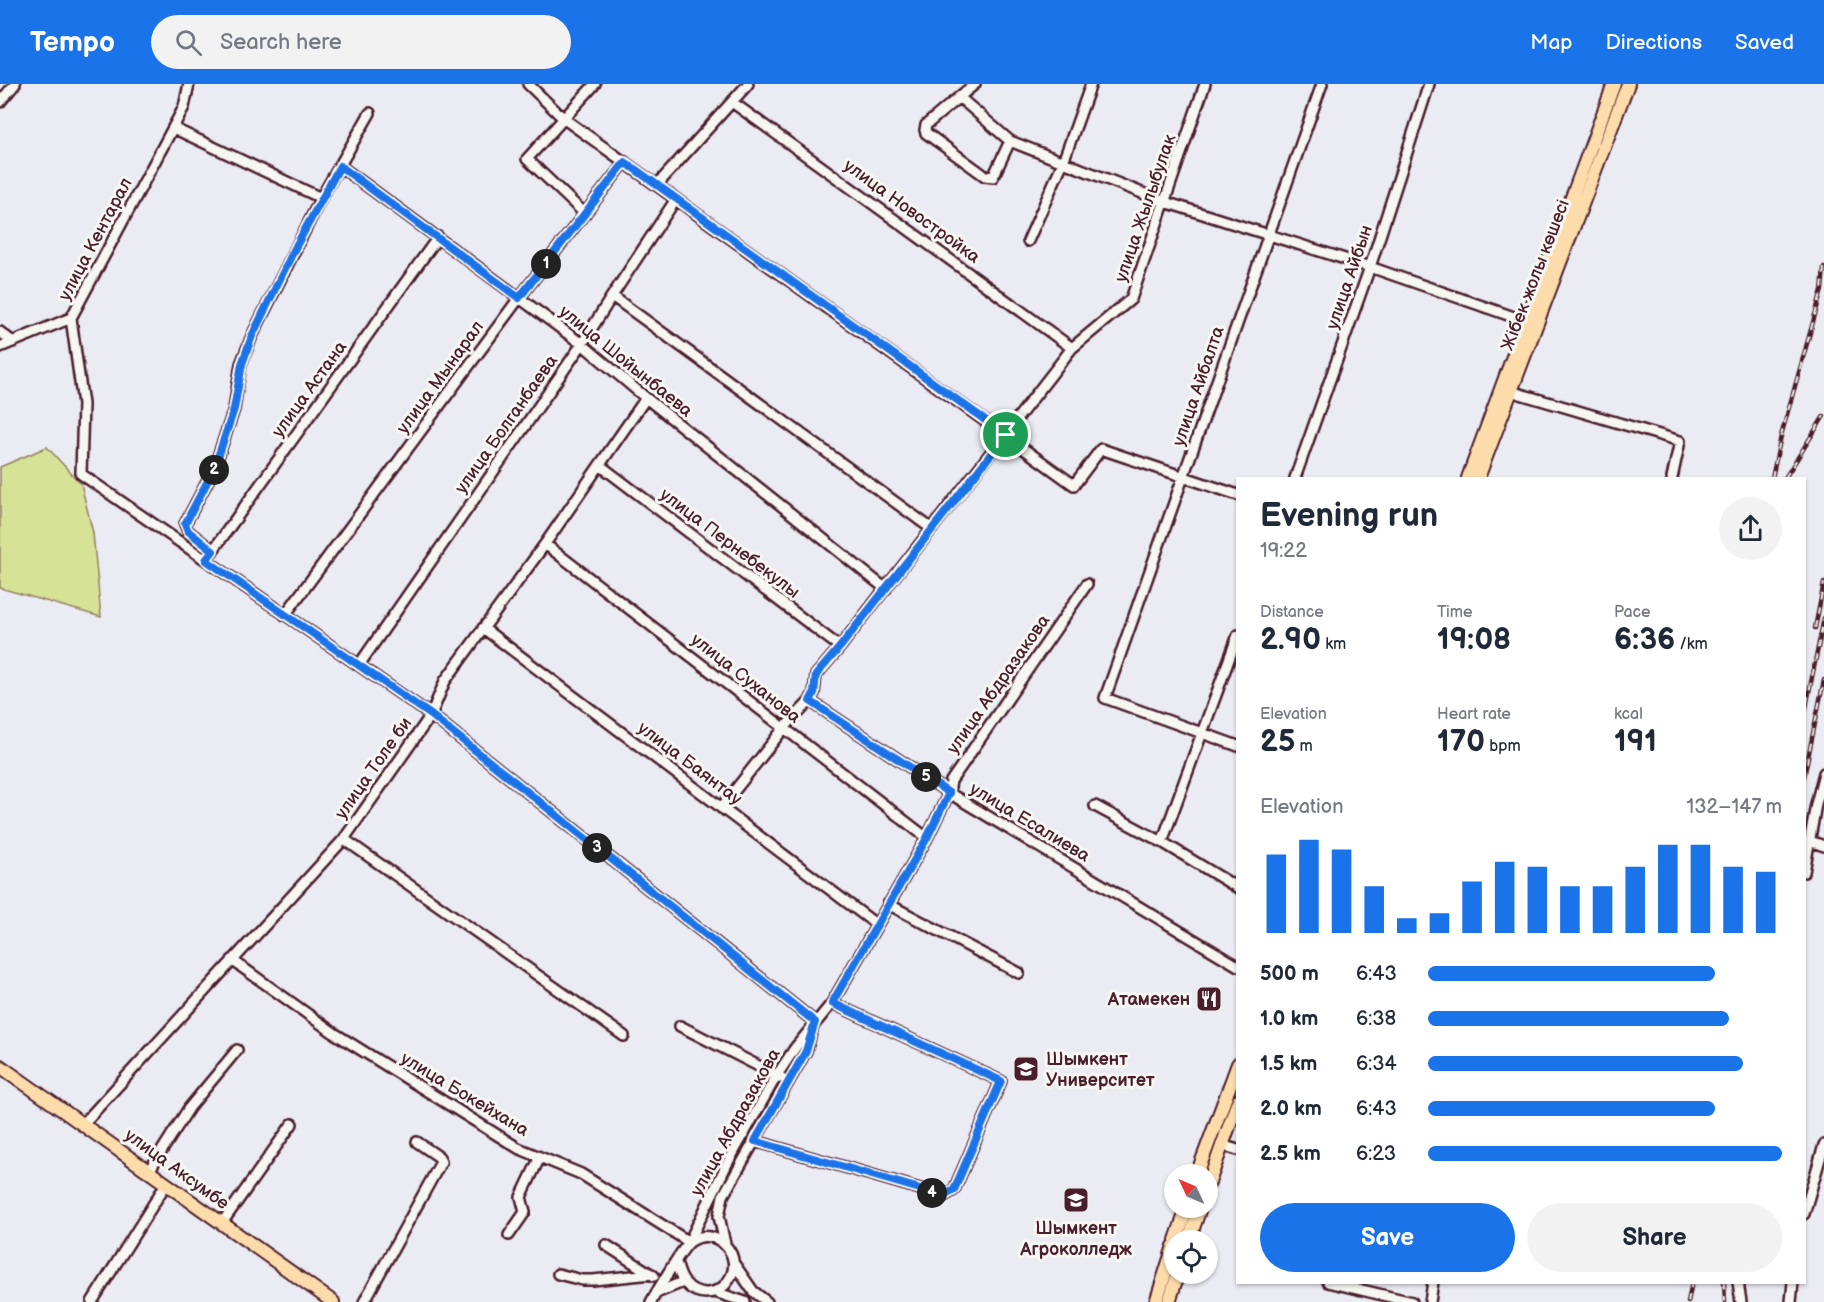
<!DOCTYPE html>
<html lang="en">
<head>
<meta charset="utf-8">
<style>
	body { margin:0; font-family:"Balsamiq Sans",sans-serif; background:#f2f2f3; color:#1f2937; height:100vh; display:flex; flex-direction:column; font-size:22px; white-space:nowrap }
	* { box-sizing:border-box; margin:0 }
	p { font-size:20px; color:#747a83 }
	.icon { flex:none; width:33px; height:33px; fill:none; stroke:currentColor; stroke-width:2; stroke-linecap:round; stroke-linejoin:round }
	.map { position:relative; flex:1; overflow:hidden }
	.drawer { position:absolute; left:1236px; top:393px; width:570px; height:807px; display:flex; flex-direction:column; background:#fff; border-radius:0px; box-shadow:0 2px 4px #0004 }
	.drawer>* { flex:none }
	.needle { width:39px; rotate:314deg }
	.fabs { position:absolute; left:1164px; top:1080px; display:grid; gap:12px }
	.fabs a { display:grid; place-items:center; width:54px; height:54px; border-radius:50%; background:#fff; box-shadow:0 2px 4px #0004; font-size:30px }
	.pin { position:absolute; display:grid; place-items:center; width:51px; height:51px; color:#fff; margin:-26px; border:3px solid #fff; border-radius:50%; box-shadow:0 2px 6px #0007 }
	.km { position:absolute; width:30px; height:30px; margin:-15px; border-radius:50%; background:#222; color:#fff; font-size:16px; line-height:30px; text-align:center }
	.round { display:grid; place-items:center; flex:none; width:63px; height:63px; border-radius:32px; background:#f2f2f3 }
	.head { display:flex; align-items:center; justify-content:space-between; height:102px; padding:0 24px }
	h1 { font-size:33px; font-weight:700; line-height:45px }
	.stats { display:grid; grid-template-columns:repeat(3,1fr); gap:9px; height:102px; padding:6px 24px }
	.stats div { display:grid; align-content:center }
	.stats b { font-size:30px; font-weight:700 }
	.stats small { font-size:16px; font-weight:400 }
	.stats p { font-size:16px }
	.chart { height:168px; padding:12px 24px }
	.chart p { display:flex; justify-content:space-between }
	.chart svg { width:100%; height:108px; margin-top:6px; stroke:#1a73e8; stroke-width:6 }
	.cta { display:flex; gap:12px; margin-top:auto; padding:12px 24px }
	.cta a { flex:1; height:69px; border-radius:36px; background:#1a73e8; color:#fff; font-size:24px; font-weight:700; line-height:69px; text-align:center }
	.cta a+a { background:#f2f2f3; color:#1f2937 }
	ul { padding:0 24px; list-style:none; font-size:20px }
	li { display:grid; grid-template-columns:96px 72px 1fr; align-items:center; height:45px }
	li i { height:15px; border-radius:8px; background:#1a73e8 }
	header { display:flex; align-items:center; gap:36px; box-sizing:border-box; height:84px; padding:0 30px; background:#1a73e8; color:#fff }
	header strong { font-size:28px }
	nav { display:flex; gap:33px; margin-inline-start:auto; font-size:21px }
	.search { width:420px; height:54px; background:#f2f2f3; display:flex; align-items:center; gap:15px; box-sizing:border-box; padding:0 21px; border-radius:33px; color:#747a83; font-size:22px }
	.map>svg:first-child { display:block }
	.green { fill:#d6e295; stroke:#908060; stroke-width:1.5 }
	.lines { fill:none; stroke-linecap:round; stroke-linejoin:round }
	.minor-casing { stroke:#4a1f2b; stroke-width:14 }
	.major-casing { stroke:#4a1f2b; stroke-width:16 }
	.minor { stroke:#f6f6f2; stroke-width:9 }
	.major { stroke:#fddcac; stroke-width:12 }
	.rail-casing { stroke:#4a1f2b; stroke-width:4.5 }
	.rail { stroke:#f6f6f2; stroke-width:2; stroke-dasharray:7; stroke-linecap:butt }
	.route-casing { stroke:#fff; stroke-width:12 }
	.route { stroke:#1a73e8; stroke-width:8 }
	.labels { text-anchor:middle; stroke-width:6; stroke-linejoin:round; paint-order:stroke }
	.street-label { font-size:18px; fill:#4a1f2b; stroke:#f6f6f2 }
	.poi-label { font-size:18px; font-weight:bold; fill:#4a1f2b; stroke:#f6f6f2; text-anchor:end }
</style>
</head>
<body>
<header>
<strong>Tempo</strong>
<div class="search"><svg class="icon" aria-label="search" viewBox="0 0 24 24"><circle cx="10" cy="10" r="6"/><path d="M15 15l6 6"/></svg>Search here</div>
<nav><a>Map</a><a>Directions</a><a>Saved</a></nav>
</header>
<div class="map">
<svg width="1824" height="1218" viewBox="0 0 1824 1218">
	<rect width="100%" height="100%" fill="#ebebf4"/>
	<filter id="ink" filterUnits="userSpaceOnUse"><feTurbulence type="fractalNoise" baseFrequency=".0167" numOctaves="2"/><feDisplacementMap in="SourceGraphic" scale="12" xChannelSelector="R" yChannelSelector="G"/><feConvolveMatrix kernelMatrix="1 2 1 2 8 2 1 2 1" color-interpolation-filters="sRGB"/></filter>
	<g filter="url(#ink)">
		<path class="green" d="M 47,363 L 81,400 L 93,449 L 101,533 L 0,504 L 0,383 Z"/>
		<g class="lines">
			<g class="minor-casing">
				<path id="minor" d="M 189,0 L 184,23 L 71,234 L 83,320 L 81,390 L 431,631 L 815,938
					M 528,0 L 563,34 L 1074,401 L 1101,365 L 1238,411
					M 975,0 L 959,13 L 1010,57 L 1165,118 L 1370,183 L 1531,239
					M 959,13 L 926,41 L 925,46 L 926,49 L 985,92 L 993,93 L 995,89 L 1010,57
					M 0,18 L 15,0
					M 732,18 L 1072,264
					M 173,44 L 321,114
					M 340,82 L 582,260 L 646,314 L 886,505
					M 657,101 L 748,0
					M 585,130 L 527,75 L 595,0
					M 1028,157 L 1063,78 L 1091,0
					M 612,212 L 932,445
					M 0,248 L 13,258
					M 0,263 L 71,234
					M 1510,307 L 1680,357 L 1672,394
					M 601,382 L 840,563
					M 1295,394 L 1370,183 L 1429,0
					M 545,460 L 927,754
					M 213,467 L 188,447 L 185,440 L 214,385 L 234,325 L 241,280 L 252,252 L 321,114 L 370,29
					M 209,472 L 438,153
					M 285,531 L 519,214 L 625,78
					M 483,544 L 877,841
					M 359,581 L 582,260 L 612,212 L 676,115
					M 810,617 L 949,709 L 1238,882
					M 1238,662 L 1105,614 L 1322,0
					M 1095,722 L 1162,758 L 1238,804
					M 721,724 L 784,644 L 810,617 L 814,609 L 816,591 L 840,563 L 1072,264 L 1131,215 L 1205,0
					M 344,755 L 624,952
					M 1810,757 L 1824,762
					M 1162,758 L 1238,551
					M 1804,788 L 1816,720 L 1824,689
					M 888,820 L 1019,889
					M 232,876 L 334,949 L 518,1064 L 581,1090 L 689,1158 L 727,1080 L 777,991 L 795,964 L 832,919 L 927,754 L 949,709 L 951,697 L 1087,500
					M 680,942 L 782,994
					M 83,1040 L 344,755 L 431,631 L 445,597 L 545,460 L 646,314
					M 755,1057 L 944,1112 L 954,1106 L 1001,997 L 832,919
					M 1221,1061 L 1238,1066
					M 149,1087 L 189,1024 L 237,966
					M 1804,1130 L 1824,1061
					M 222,1139 L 292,1040
					M 509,1151 L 525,1128 L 521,1113 L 540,1073
					M 725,1160 L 719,1132 L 723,1112 L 806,967 L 813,943
					M 606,1161 L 654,1192
					M 735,1181 L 753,1207 L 767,1218
					M 558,1190 L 582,1196 L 593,1196 L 652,1190
					M 1328,1198 L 1412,1218
					M 1738,1198 L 1741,1218
					M 715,1208 L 745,1218
					M 656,1209 L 683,1198
					M 92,1218 L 166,1100
					M 364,1218 L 441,1078 L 439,1073 L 417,1058
					M 651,1218 C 658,1206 682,1163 691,1157 C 717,1140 746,1174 728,1197 C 718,1212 697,1213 685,1199 C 680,1194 678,1185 676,1178
					M 1430,1218 L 1433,1198
					M 1791,1218 L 1793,1198"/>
			</g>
			<g class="major-casing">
				<path id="major" d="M 1468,394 L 1614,0
					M 1478,394 L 1628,0
					M 0,982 L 333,1218
					M 1197,1090 L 1238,980
					M 1208,1101 L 1238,1017
					M 1176,1156 L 1187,1124
					M 1189,1156 L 1200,1124
					M 1156,1218 L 1174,1162
					M 1169,1218 L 1178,1190"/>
			</g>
			<use href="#minor" class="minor"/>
			<use href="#major" class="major"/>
			<g class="rail-casing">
				<path id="rail" d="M 1772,394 L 1781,352 L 1822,206 L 1824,184
					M 1785,394 L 1824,332
					M 1815,544 L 1824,499
					M 1804,633 L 1824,534
					M 1804,693 L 1824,596
					M 1724,1198 L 1725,1218
					M 1688,1218 L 1692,1198"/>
			</g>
			<use href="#rail" class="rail"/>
		</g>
	</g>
	<g class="lines" filter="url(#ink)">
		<g class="route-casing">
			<path id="route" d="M 625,78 L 1006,351 L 840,563 L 816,591 L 814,609 L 810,617 L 949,709 L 927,754 L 832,919 L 1001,997 L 954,1106 L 944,1112 L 755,1057 L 806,967 L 815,938 L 431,631 L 206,476 L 213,467 L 188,447 L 185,440 L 214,385 L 234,325 L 242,280 L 252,252 L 296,162 L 340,82 L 519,214 Z"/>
		</g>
		<use href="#route" class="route"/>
	</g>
	<defs>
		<g id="restaurant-square" transform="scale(1.35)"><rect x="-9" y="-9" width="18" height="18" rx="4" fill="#4a1f2b" stroke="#f6f6f2"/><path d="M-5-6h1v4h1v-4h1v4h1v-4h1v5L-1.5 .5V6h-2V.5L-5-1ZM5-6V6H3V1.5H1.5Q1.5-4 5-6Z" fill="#fff"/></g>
		<g id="university-square" transform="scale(1.35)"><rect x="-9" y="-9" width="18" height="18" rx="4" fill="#4a1f2b" stroke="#f6f6f2"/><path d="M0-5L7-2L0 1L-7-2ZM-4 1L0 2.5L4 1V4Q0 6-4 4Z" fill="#fff"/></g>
	</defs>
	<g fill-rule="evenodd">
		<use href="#restaurant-square" x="1209" y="915"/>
		<use href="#university-square" x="1026" y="985"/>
		<use href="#university-square" x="1076" y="1116"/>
	</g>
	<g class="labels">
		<g class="street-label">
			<text transform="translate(1145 124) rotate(-71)" y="6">улица Жылыбулак</text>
			<text transform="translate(912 127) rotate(36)" y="6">улица Новостройка</text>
			<text transform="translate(95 155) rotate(-62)" y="6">улица Кентарал</text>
			<text transform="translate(1535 191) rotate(-69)" y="6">Жібек жолы көшесі</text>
			<text transform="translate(1349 193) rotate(-71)" y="6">улица Айбын</text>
			<text transform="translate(626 277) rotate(39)" y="6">улица Шойынбаева</text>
			<text transform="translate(440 293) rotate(-54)" y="6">улица Мынарал</text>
			<text transform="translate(1198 302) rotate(-71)" y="6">улица Айбалта</text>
			<text transform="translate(309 305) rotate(-54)" y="6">улица Астана</text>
			<text transform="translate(506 340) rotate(-55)" y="6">улица Болганбаева</text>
			<text transform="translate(730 459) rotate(37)" y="6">улица Пернебекулы</text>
			<text transform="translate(746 594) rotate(38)" y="6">улица Суханова</text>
			<text transform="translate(998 600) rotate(-55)" y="6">улица Абдразакова</text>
			<text transform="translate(690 679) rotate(37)" y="6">улица Баянтау</text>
			<text transform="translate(373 684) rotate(-55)" y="6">улица Толе би</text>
			<text transform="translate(1030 738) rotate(31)" y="6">улица Есалиева</text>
			<text transform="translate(465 1010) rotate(31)" y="6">улица Бокейхана</text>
			<text transform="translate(735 1038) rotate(-61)" y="6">улица Абдразакова</text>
			<text transform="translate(177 1085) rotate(36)" y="6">улица Аксумбе</text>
		</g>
		<g class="poi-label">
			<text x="1190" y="921">Атамекен</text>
			<text x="1046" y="981" text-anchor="start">Шымкент<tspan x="1046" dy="21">Университет</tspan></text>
			<text x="1076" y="1150" text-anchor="middle">Шымкент<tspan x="1076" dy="21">Агроколледж</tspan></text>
		</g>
	</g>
</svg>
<div class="fabs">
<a><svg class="needle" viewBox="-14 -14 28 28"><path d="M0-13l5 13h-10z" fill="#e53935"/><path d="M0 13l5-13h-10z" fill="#747a83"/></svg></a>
<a><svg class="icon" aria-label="locate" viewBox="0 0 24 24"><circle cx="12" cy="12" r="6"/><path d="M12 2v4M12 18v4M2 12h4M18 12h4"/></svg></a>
</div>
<div class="pin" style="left:1006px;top:351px;background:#1e9e55"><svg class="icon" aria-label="arrive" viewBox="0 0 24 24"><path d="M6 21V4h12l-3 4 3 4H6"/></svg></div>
<b class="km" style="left:546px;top:180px">1</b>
<b class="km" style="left:214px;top:386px">2</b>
<b class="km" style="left:597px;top:764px">3</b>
<b class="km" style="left:932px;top:1109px">4</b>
<b class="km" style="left:926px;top:693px">5</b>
<section class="drawer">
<div class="head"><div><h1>Evening run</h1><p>19:22</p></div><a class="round"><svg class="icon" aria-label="share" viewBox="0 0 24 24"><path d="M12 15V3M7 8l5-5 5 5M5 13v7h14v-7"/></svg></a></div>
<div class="stats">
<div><p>Distance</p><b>2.90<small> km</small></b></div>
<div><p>Time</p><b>19:08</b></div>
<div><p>Pace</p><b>6:36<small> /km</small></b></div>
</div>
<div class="stats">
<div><p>Elevation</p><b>25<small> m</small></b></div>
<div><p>Heart rate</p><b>170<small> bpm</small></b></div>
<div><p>kcal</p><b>191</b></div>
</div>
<div class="chart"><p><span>Elevation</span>132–147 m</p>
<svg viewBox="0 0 160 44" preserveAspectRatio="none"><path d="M5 44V12M15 44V6M25 44V10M35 44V25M45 44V38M55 44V36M65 44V23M75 44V15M85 44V17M95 44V25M105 44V25M115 44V17M125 44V8M135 44V8M145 44V17M155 44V19"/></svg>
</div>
<ul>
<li><b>500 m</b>6:43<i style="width:81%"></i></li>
<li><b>1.0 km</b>6:38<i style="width:85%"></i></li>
<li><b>1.5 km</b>6:34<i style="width:89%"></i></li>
<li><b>2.0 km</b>6:43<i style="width:81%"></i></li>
<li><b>2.5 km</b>6:23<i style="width:100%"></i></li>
</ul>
<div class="cta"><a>Save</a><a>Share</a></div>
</section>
</div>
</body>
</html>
